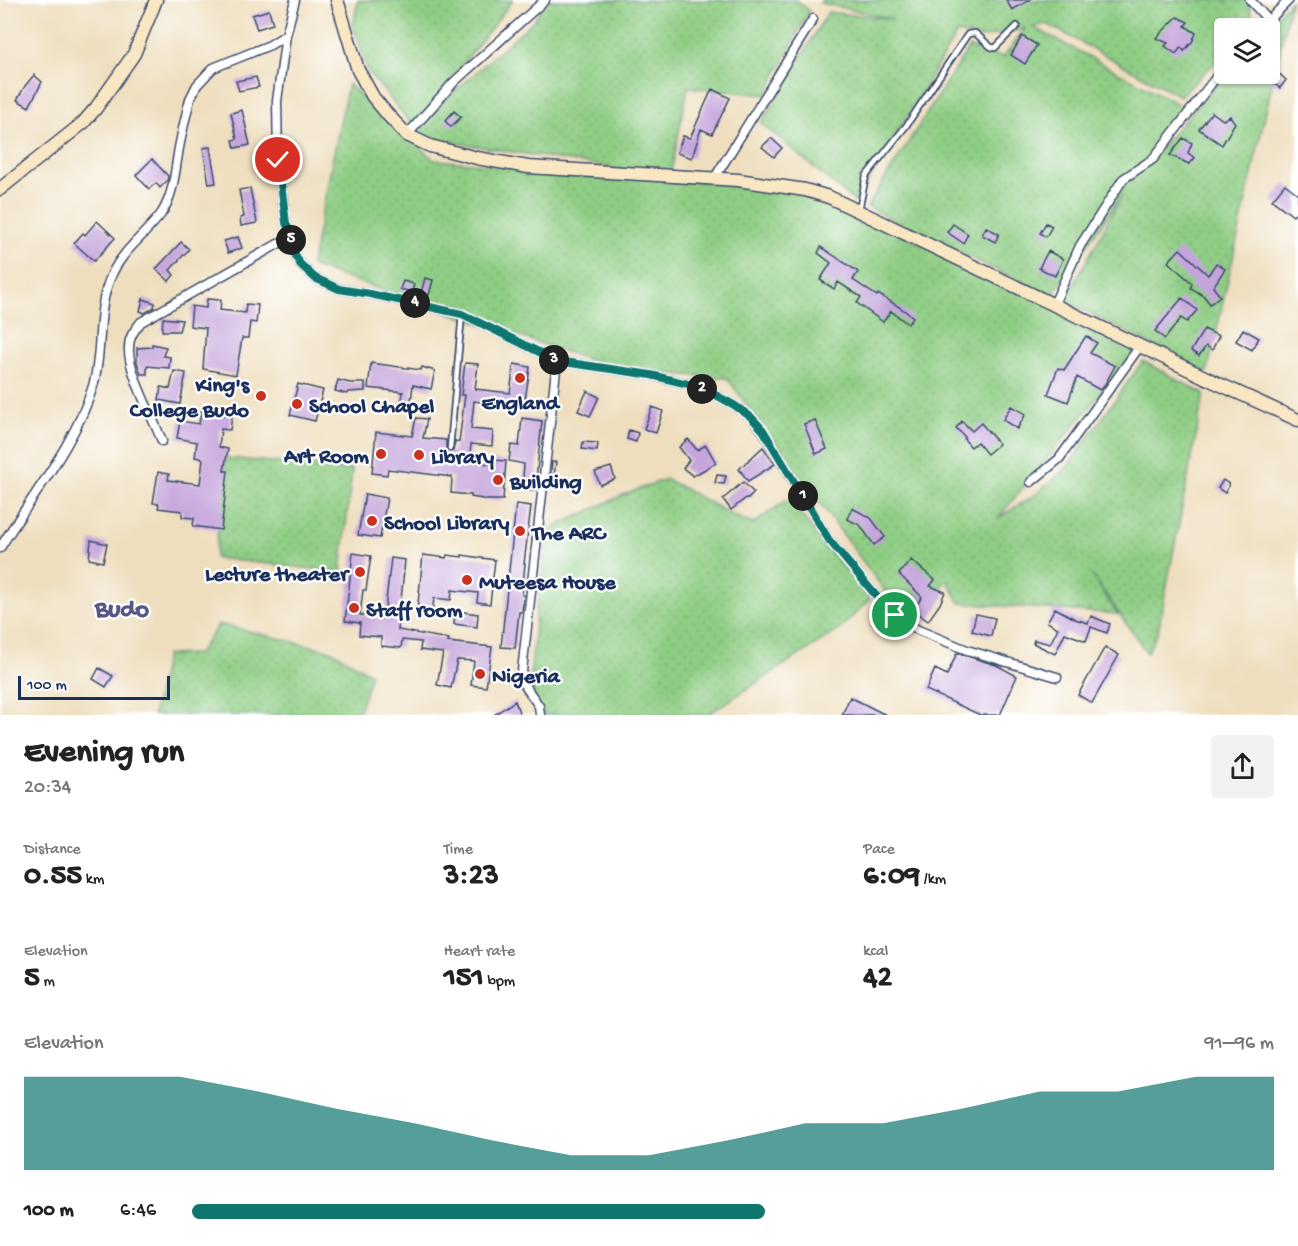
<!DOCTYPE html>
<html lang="en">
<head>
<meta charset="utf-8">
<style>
	body { margin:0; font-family:"Gochi Hand",sans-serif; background:#f2f2f2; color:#222; height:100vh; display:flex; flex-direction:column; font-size:22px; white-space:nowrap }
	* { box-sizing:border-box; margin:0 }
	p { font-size:20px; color:#767676 }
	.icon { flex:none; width:33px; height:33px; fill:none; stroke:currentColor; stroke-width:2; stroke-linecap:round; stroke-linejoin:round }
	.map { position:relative; height:715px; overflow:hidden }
	.panel { display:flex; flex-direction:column; background:#fff; flex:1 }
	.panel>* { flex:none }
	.buttons { position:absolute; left:1214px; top:18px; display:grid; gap:12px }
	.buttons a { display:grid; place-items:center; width:66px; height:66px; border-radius:6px; background:#fff; box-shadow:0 2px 4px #0004; font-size:30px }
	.scale { position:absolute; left:18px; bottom:15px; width:152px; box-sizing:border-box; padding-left:6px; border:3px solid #1b2f5e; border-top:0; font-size:16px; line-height:21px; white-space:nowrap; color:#1b2f5e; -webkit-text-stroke:4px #fff; paint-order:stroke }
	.pin { position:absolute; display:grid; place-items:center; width:51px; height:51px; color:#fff; margin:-26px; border:3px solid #fff; border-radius:50%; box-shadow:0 2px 6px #0007 }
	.km { position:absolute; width:30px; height:30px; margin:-15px; border-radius:50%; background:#222; color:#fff; font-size:16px; line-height:30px; text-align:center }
	.round { display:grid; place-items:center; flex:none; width:63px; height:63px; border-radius:6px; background:#f2f2f2 }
	.overview { display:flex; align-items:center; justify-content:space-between; height:102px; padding:0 24px }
	h1 { font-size:33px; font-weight:700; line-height:45px }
	.stats { display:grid; grid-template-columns:repeat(3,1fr); gap:9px; height:102px; padding:6px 24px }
	.stats div { display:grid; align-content:center }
	.stats b { font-size:30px; font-weight:700 }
	.stats small { font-size:16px; font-weight:400 }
	.stats p { font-size:16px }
	.chart { height:168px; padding:12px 24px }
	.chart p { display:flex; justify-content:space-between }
	.chart svg { width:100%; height:108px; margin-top:6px; fill:#0f766e; opacity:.7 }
	ul { padding:0 24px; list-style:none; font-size:20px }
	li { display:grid; grid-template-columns:96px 72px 1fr; align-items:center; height:45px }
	li i { height:15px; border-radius:8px; background:#0f766e }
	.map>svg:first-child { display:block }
	.grass { fill:url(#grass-dots); stroke:#557e71; stroke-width:1.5 }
	.building { fill:#c5a4dc }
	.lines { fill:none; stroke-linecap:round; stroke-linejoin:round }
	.lane-casing { stroke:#3b496c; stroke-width:8 }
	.street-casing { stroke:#3b496c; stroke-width:11 }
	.secondary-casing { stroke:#3b496c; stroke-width:15 }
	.lane { stroke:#fff; stroke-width:4.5 }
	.street { stroke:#fff; stroke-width:8 }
	.secondary { stroke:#f9e7c3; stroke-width:12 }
	.route-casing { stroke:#fff; stroke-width:12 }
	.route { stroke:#0f766e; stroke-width:8 }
	.poi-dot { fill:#c8321e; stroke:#fff; stroke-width:2 }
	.labels { text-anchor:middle; stroke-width:4.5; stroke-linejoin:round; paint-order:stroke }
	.poi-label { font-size:22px; font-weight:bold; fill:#1b2f5e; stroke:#fff; text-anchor:start }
	.quarter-label { font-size:26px; font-weight:bold; fill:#56588a; stroke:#fff }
</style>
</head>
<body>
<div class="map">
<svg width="1298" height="715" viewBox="0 0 1298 715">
	<defs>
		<pattern id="grass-dots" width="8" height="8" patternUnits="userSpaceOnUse" patternTransform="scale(1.5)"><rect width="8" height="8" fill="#8fcd84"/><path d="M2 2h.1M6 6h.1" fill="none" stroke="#7bb074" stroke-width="1.8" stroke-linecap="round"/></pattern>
	</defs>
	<rect width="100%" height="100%" fill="#fff"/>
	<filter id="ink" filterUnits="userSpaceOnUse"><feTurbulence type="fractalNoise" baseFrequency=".0167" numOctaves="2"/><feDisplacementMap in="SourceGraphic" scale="12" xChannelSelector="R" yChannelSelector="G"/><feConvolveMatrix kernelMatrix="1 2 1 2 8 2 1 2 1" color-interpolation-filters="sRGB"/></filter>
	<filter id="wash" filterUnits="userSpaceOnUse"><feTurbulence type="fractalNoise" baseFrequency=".008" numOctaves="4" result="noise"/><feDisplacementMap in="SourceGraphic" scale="24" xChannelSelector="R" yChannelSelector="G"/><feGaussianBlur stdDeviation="1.35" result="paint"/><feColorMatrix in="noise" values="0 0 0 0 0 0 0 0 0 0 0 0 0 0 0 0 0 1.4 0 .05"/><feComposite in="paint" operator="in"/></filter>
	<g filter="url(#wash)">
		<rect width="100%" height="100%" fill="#eedebd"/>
		<path class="grass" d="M 358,0 L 513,0 L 414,127 L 368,72 L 353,26 Z
			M 546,0 L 797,0 L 809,11 L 766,95 L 688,87 L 670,177 L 407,135 L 534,20 Z
			M 822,0 L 1248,0 L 1254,25 L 1250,28 L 1224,28 L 1224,54 L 1180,96 L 1047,24 L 1033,27 L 1182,106 L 1132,180 L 1225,74 L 1269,74 L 1269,28 L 1265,28 L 1291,0 L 1207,373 L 1065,301 L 1123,193 L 1051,297 L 867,207 L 969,47 L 1003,57 L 1025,29 L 980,38 L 957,33 L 855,202 L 761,123 L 828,12 L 893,19 L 820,3 Z
			M 348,84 L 434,160 L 805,190 L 1140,346 L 998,518 L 1035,495 L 1068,466 L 1143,361 L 1204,394 L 1158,631 L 1147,653 L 1092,575 L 1118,614 L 960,603 L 947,580 L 910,625 L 727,378 L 619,370 L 311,266 Z
			M 225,458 L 352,469 L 341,572 L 215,558 Z
			M 666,479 L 730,514 L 753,524 L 788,499 L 870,599 L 841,628 L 707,715 L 538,715 L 530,682 L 536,612 L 548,530 L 623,495 Z
			M 219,624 L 332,651 L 371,674 L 358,715 L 153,715 L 166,655 L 198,654 Z"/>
		<g id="blocks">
			<path class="building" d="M 1006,0 L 1030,0 L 1012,10 Z
				M 269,10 L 273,24 L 257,29 L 252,15 Z
				M 1177,17 L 1188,22 L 1185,26 L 1196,33 L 1192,42 L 1184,51 L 1181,47 L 1176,54 L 1165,46 L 1168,43 L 1156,38 Z
				M 1022,36 L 1037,45 L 1025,64 L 1011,55 Z
				M 1269,64 L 1286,80 L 1280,88 L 1261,74 L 1269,74 Z
				M 34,75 L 42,82 L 29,107 L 17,100 L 25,86 Z
				M 256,77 L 259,87 L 239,91 L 236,81 Z
				M 712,89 L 730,98 L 712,134 L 701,129 L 692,158 L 677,153 L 683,136 L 690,138 Z
				M 242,110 L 250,145 L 235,148 L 233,140 L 237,139 L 231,113 Z
				M 454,111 L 461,117 L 451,127 L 445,121 Z
				M 1212,112 L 1223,120 L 1230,116 L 1235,123 L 1222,145 L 1199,129 Z
				M 771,138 L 782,148 L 774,157 L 762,147 Z
				M 1183,138 L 1192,143 L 1188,153 L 1195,158 L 1189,164 L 1170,155 Z
				M 210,147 L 216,183 L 209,184 L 203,148 Z
				M 152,159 L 168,176 L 167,181 L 160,188 L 156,183 L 149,189 L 136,175 Z
				M 1285,184 L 1298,194 L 1298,210 L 1293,216 L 1272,200 Z
				M 250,188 L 257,223 L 241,226 L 240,218 L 244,217 L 239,190 Z
				M 97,221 L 115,238 L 94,261 L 74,243 L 83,233 L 85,235 Z
				M 1046,223 L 1052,226 L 1046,237 L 1040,233 Z
				M 953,224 L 968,234 L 963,243 L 947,232 Z
				M 986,227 L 999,234 L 995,242 L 982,235 Z
				M 238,237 L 242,248 L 228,253 L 224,241 Z
				M 181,242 L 189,249 L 170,270 L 174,275 L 169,281 L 156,269 Z
				M 821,247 L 858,272 L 853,280 L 877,296 L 878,294 L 901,308 L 913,317 L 908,324 L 891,311 L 883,322 L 857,303 L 861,297 L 838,282 L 834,289 L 820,280 L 831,263 L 818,253 Z
				M 1180,249 L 1208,275 L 1216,263 L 1225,269 L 1213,287 L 1220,296 L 1210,304 L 1204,296 L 1191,288 L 1192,283 L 1168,262 Z
				M 1048,251 L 1063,259 L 1055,276 L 1039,268 Z
				M 425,278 L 433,280 L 429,295 L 421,293 Z
				M 403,281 L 414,284 L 412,292 L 400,289 Z
				M 1182,298 L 1197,310 L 1187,322 L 1181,318 L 1165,339 L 1155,331 Z
				M 143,299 L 155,303 L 154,307 L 145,313 L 140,311 Z
				M 207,299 L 221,300 L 220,310 L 245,313 L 246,304 L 258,305 L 256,323 L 250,322 L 248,338 L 242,338 L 236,375 L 203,369 L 206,328 L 190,326 L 192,306 L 206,308 Z
				M 163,318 L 182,320 L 179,331 L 162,331 Z
				M 1204,329 L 1219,336 L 1212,350 L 1206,346 L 1199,356 L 1191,351 Z
				M 1243,329 L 1259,338 L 1252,350 L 1236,341 Z
				M 1086,336 L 1097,343 L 1090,353 L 1115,366 L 1105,384 L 1100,390 L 1077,377 L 1068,402 L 1048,394 L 1058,368 L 1064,370 Z
				M 152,344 L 166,347 L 163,356 L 170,357 L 169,368 L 147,366 L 147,374 L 141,374 L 137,362 L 137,348 L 152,347 Z
				M 371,363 L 421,370 L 422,367 L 435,371 L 431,389 L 413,385 L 410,409 L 401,407 L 403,392 L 368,388 Z
				M 465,363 L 478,364 L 475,389 L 510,393 L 514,364 L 530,367 L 524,407 L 474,401 L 471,429 L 493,431 L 492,446 L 471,444 L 469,462 L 492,464 L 493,460 L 506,461 L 503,500 L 489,500 L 471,497 L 471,495 L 451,493 L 452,477 L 388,469 L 387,475 L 372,473 L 376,432 L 412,436 L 416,418 L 427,419 L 423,438 L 446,440 L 446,450 L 450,452 L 453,451 L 455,441 L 459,442 L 465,395 L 461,395 Z
				M 174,371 L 186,373 L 180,404 L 159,400 L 161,387 L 170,389 Z
				M 338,380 L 350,383 L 365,383 L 365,391 L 348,392 L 347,394 L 335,391 Z
				M 298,384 L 323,390 L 315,421 L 290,415 Z
				M 587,391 L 599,397 L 590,416 L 578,411 Z
				M 1011,406 L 1026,414 L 1017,429 L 1003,420 Z
				M 652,407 L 663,411 L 656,433 L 644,429 Z
				M 201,411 L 232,416 L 230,430 L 221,429 L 219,447 L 228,449 L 224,471 L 228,471 L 221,530 L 193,526 L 194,518 L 182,517 L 182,511 L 158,508 L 159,504 L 153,503 L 158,472 L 169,474 L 168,480 L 200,484 L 203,459 L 195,457 L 197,442 L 177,438 L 180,421 L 199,424 Z
				M 522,418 L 542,421 L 535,490 L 522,489 L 524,464 L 509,461 L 511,445 L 519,446 Z
				M 815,420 L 827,449 L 816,454 L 804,424 Z
				M 962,421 L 972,431 L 981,423 L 999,444 L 987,454 L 977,442 L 971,447 L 964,439 L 965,437 L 956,428 Z
				M 629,430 L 638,433 L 636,442 L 627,439 Z
				M 688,439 L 697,450 L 706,445 L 716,463 L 693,476 L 683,468 L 689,460 L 679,447 Z
				M 583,442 L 598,443 L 597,451 L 582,449 Z
				M 763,447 L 775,464 L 748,481 L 739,469 Z
				M 552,462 L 556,462 L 553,482 L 550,482 Z
				M 611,467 L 615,479 L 600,485 L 595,472 Z
				M 717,475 L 726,476 L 724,484 L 715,483 Z
				M 1223,480 L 1229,484 L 1225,493 L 1218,488 Z
				M 743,482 L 754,493 L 748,499 L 746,498 L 731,510 L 723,499 Z
				M 365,494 L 387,498 L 380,538 L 358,535 Z
				M 516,504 L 531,506 L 524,564 L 525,564 L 522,595 L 524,595 L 522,612 L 519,612 L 515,648 L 501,647 Z
				M 852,508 L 871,518 L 885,537 L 874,545 L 860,525 L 847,519 Z
				M 91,540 L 107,544 L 103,562 L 89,559 Z
				M 353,553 L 371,556 L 366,590 L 363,590 L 360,615 L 384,618 L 391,558 L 405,560 L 398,630 L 449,639 L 448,642 L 492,647 L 486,687 L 471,685 L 474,661 L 457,660 L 451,688 L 437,685 L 443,653 L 420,650 L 421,642 L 402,640 L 401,648 L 381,646 L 381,637 L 359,635 L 360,623 L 345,621 Z
				M 423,555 L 446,558 L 447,555 L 462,557 L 462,555 L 495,560 L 490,604 L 477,602 L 478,593 L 452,590 L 451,600 L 434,598 L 432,615 L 417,613 Z
				M 911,560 L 935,580 L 930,586 L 945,592 L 940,604 L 928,621 L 913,610 L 922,597 L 899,574 Z
				M 1055,608 L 1075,619 L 1088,623 L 1091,616 L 1110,624 L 1107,633 L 1091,627 L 1086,641 L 1065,633 L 1055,654 L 1033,643 L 1034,640 L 1050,644 L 1058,628 L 1047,622 Z
				M 455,611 L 478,614 L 477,627 L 454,624 Z
				M 976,614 L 995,618 L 991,636 L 972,631 Z
				M 1105,647 L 1119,655 L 1092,703 L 1078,695 Z
				M 957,653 L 996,665 L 1017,676 L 1000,715 L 980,715 L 926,690 L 935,669 L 947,675 Z
				M 99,668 L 113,676 L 106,687 L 93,679 Z
				M 850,697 L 886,715 L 842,715 Z
				M 515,701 L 520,715 L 494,715 Z"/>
		</g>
	</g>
	<g filter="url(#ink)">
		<use href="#blocks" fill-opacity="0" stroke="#3b496c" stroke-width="1.5"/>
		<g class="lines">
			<g class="lane-casing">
				<path id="lane" d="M 859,210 L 866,176 L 906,126 L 968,34 L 975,33 L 991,47 L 995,48 L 1017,26
					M 450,448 L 462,314"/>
			</g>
			<g class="street-casing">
				<path id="street" d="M 295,0 L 286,35 L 277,101 L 278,160 L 286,223 L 292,236 L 290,244 L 300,264 L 315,278 L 339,289 L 370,294 L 462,314 L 557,361 L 651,375 L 688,384 L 712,393 L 734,405 L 751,417 L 763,431 L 829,540 L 878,598 L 895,615 L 918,630 L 967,650 L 1057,677
					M 1250,0 L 1269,21
					M 1261,28 L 1289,0
					M 407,135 L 454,82 L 545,0
					M 714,179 L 813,19
					M 1054,304 L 1080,246 L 1123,179 L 1153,159 L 1224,67
					M 162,441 C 153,418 127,370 129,347 C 129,336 135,330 141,322 L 292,236
					M 1031,482 L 1059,459 L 1140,346
					M 0,548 C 31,497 76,443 93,386 C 104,349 95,310 112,274 C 123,250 145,235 161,214 C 174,195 175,170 179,148 C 182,132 186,115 190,99 L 197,85 L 213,68 L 270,45 L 286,35
					M 540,715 L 539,706 L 521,680 L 557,361"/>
			</g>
			<g class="secondary-casing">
				<path id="secondary" d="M 337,0 L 358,70 L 373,97 L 388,115 L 407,135 L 430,146 L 477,158 L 528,167 L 738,180 L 805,190 L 829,197 L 1217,383 L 1298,420
					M 0,189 L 83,123 L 96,108 L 134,54 L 156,0"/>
			</g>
			<use href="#lane" class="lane"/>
			<use href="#street" class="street"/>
			<use href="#secondary" class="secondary"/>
		</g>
	</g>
	<g class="lines" filter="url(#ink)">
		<g class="route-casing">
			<path id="route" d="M 278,160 L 286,223 L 292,236 L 290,244 L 300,264 L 315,278 L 339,289 L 370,294 L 462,314 L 557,361 L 651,375 L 688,384 L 712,393 L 734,405 L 751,417 L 763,430 L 829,540 L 878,598 L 895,615"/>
		</g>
		<use href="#route" class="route"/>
	</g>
	<g class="poi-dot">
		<circle cx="520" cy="378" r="6"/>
		<circle cx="261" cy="396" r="6"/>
		<circle cx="297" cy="404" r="6"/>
		<circle cx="381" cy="454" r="6"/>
		<circle cx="419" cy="455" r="6"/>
		<circle cx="498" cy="480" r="6"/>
		<circle cx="372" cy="521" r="6"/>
		<circle cx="520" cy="531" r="6"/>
		<circle cx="360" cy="572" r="6"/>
		<circle cx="467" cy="580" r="6"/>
		<circle cx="354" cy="608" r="6"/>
		<circle cx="480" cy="674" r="6"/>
	</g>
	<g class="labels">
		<g class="poi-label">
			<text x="249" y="391" text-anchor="end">King's<tspan x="249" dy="25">College Budo</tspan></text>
			<text x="520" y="409" text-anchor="middle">England</text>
			<text x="309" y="412">School Chapel</text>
			<text x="369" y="462" text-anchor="end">Art Room</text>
			<text x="431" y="463">Library</text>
			<text x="510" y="488">Building</text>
			<text x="384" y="529">School Library</text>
			<text x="532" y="539">The ARC</text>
			<text x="348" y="580" text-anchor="end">Lecture theater</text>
			<text x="479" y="588">Muteesa House</text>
			<text x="366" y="616">Staff room</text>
			<text x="492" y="682">Nigeria</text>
		</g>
		<g class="quarter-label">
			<text x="122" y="616">Budo</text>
		</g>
	</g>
</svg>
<div class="buttons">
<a><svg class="icon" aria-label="layers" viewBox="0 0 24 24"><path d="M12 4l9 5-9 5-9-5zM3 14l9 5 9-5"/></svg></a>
</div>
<div class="scale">100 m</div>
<div class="pin" style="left:895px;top:615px;background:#1e9e55"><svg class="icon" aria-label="arrive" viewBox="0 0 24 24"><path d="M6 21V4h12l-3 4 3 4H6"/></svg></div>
<div class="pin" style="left:278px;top:160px;background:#d93025"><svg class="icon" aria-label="check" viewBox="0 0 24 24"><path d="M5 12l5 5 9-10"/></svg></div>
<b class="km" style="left:803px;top:496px">1</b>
<b class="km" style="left:702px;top:389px">2</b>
<b class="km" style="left:554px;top:360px">3</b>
<b class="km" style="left:415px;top:303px">4</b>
<b class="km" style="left:291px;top:240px">5</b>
</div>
<section class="panel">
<div class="overview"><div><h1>Evening run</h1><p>20:34</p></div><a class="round"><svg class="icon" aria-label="share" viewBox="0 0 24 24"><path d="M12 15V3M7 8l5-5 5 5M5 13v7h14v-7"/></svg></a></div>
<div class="stats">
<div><p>Distance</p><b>0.55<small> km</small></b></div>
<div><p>Time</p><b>3:23</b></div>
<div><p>Pace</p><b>6:09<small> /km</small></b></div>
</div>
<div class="stats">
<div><p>Elevation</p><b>5<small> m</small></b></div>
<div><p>Heart rate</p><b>151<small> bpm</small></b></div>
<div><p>kcal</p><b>42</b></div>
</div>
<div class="chart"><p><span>Elevation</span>91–96 m</p>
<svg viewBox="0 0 160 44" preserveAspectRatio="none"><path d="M0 44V6L10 6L20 6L30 12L40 19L50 25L60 32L70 38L80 38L90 32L100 25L110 25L120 19L130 12L140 12L150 6L160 6V44z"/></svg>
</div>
<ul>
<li><b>100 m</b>6:46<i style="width:53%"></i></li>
</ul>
</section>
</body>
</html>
